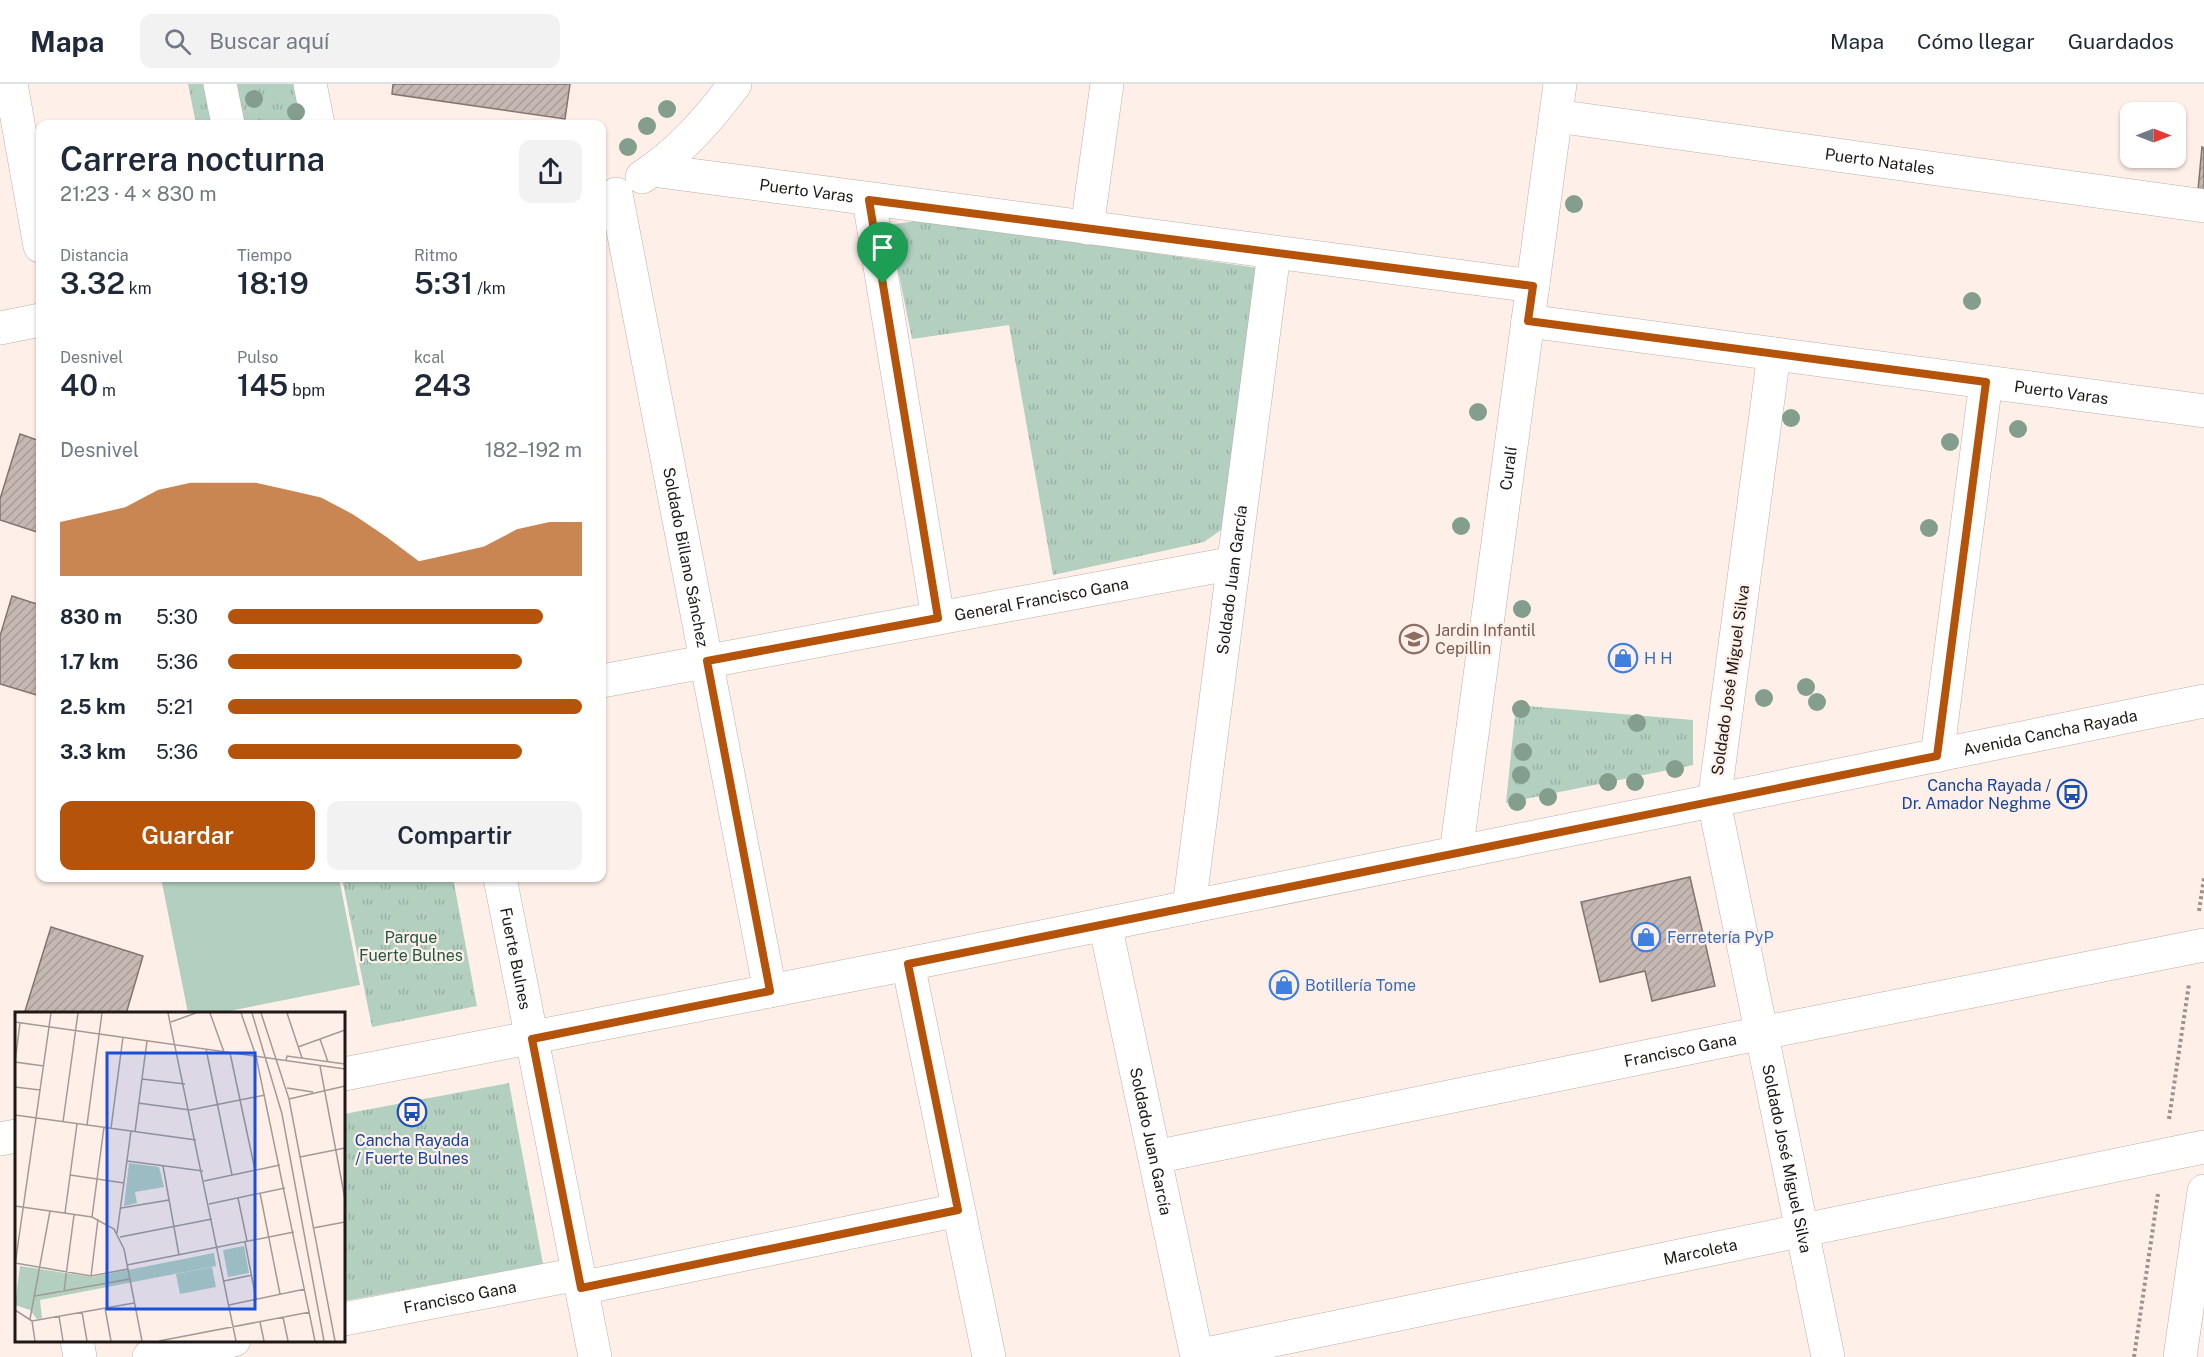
<!DOCTYPE html>
<html lang="es">
<head>
<meta charset="utf-8">
<style>
	body { margin:0; font-family:"Public Sans",sans-serif; background:#f2f2f3; color:#1f2937; height:100vh; display:flex; flex-direction:column; font-size:22px; white-space:nowrap }
	* { box-sizing:border-box; margin:0 }
	p { font-size:20px; color:#747a83 }
	.icon { flex:none; width:33px; height:33px; fill:none; stroke:currentColor; stroke-width:2; stroke-linecap:round; stroke-linejoin:round }
	.map { position:relative; flex:1; overflow:hidden }
	.drawer { position:absolute; left:36px; top:36px; width:570px; height:762px; display:flex; flex-direction:column; background:#fff; border-radius:12px; box-shadow:0 2px 4px #0004 }
	.drawer>* { flex:none }
	.needle { width:39px; rotate:90deg }
	.tools { position:absolute; left:2120px; top:18px; display:grid; gap:12px }
	.tools a { display:grid; place-items:center; width:66px; height:66px; border-radius:12px; background:#fff; box-shadow:0 2px 4px #0004; font-size:30px }
	.pin { position:absolute; display:grid; place-items:center; width:51px; height:51px; color:#fff; margin:-62px -26px; border-radius:50% 50% 50% 0; rotate:-45deg; box-shadow:0 0 6px #0007 }
	.pin .icon { rotate:45deg }
	.round { display:grid; place-items:center; flex:none; width:63px; height:63px; border-radius:12px; background:#f2f2f3 }
	.summary { display:flex; align-items:center; justify-content:space-between; height:102px; padding:0 24px }
	h1 { font-size:33px; font-weight:600; line-height:45px }
	.figures { display:grid; grid-template-columns:repeat(3,1fr); gap:9px; height:102px; padding:6px 24px }
	.figures div { display:grid; align-content:center }
	.figures b { font-size:30px; font-weight:600 }
	.figures small { font-size:16px; font-weight:400 }
	.figures p { font-size:16px }
	.chart { height:168px; padding:12px 24px }
	.chart p { display:flex; justify-content:space-between }
	.chart svg { width:100%; height:108px; margin-top:6px; fill:#b45309; opacity:.7 }
	.button { display:flex; gap:12px; margin-top:auto; padding:12px 24px }
	.button a { flex:1; height:69px; border-radius:12px; background:#b45309; color:#fff; font-size:24px; font-weight:600; line-height:69px; text-align:center }
	.button a+a { background:#f2f2f3; color:#1f2937 }
	ul { padding:0 24px; list-style:none; font-size:20px }
	li { display:grid; grid-template-columns:96px 72px 1fr; align-items:center; height:45px }
	li i { height:15px; border-radius:8px; background:#b45309 }
	header { display:flex; align-items:center; gap:36px; box-sizing:border-box; height:84px; padding:0 30px; background:#fff; border-bottom:2px solid #e0e1e3 }
	header strong { font-size:28px }
	nav { display:flex; gap:33px; margin-inline-start:auto; font-size:21px }
	.search { width:420px; height:54px; background:#f2f2f3; display:flex; align-items:center; gap:15px; box-sizing:border-box; padding:0 21px; border-radius:12px; color:#747a83; font-size:22px }
	.map>svg:first-child { display:block }
	.park { fill:url(#park-tufts) }
	.pitch { fill:#b2cfc0 }
	.building { fill:url(#building-hatch); stroke:#82756f; stroke-width:1.5 }
	.lines { fill:none; stroke-linecap:round; stroke-linejoin:round }
	.minor-casing { stroke:#bcaea8; stroke-width:34 }
	.tertiary-casing { stroke:#bcaea8; stroke-width:34 }
	.secondary-casing { stroke:#bcaea8; stroke-width:34 }
	.path { stroke:#9d938d; stroke-width:4; stroke-dasharray:3 3; stroke-linecap:butt }
	.minor { stroke:#fff; stroke-width:33 }
	.tertiary { stroke:#fff; stroke-width:33 }
	.secondary { stroke:#fff; stroke-width:33 }
	.tree { fill:#849e8d }
	.route-casing { stroke:#fff; stroke-width:12 }
	.route { stroke:#b45309; stroke-width:8 }
	.labels { text-anchor:middle; stroke-width:4.5; stroke-linejoin:round; paint-order:stroke }
	.street-label { font-size:16px; fill:#1e1916; stroke:#fef0e9 }
	.education-label { font-size:16px; fill:#785e54; stroke:#fef0e9; text-anchor:start }
	.shop-label { font-size:16px; fill:#366cbe; stroke:#fef0e9; text-anchor:start }
	.transit-label { font-size:16px; fill:#164399; stroke:#fef0e9; text-anchor:end }
	.park-label { font-size:16px; fill:#205a42; stroke:#fef0e9 }
	.inset-road { fill:none; stroke:#a49a95; stroke-width:1.5 }
	.view { fill:#1d4ed8; fill-opacity:0.15; stroke:#1d4ed8; stroke-width:3 }
	.inset-edge { fill:none; stroke:#1e1916; stroke-width:3 }
</style>
</head>
<body>
<header>
<strong>Mapa</strong>
<div class="search"><svg class="icon" aria-label="search" viewBox="0 0 24 24"><circle cx="10" cy="10" r="6"/><path d="M15 15l6 6"/></svg>Buscar aquí</div>
<nav><a>Mapa</a><a>Cómo llegar</a><a>Guardados</a></nav>
</header>
<div class="map">
<svg width="2204" height="1273" viewBox="0 0 2204 1273">
	<defs>
		<pattern id="park-tufts" width="24" height="20" patternUnits="userSpaceOnUse" patternTransform="scale(1.5)"><rect width="24" height="20" fill="#b2cfc0"/><path d="M3 7l-1-3M5 7V3M7 7l1-3M15 17l-1-3M17 17v-4M19 17l1-3" fill="none" stroke="#99b1a4"/></pattern>
		<pattern id="building-hatch" width="6" height="6" patternUnits="userSpaceOnUse" patternTransform="scale(1.5)"><rect width="6" height="6" fill="#c5b7b1"/><path d="M-1 1l2-2M0 6l6-6M5 7l2-2" fill="none" stroke="#a99d98"/></pattern>
	</defs>
	<rect width="100%" height="100%" fill="#fef0e9"/>
	<path class="park" d="M 188,0 L 302,0 L 310,40 L 196,40 Z
		M 921,136 L 1258,184 L 1224,444 L 1204,458 L 1053,491 L 1009,241 L 912,255 L 889,141 Z
		M 1516,621 L 1693,636 L 1693,681 L 1506,719 Z
		M 342,794 L 453,794 L 477,922 L 372,943 Z
		M 509,999 L 543,1180 L 344,1217 L 344,1030 Z"/>
	<path class="pitch" d="M 161,794 L 339,794 L 360,901 L 219,929 L 188,929 Z"/>
	<path class="building" d="M 393,0 L 570,0 L 565,35 L 392,10 Z
		M 2202,63 L 2204,64 L 2204,107 L 2198,106 Z
		M 20,350 L 40,357 L 40,449 L 0,436 L 0,415 Z
		M 12,512 L 40,521 L 40,612 L 0,600 L 0,552 Z
		M 1690,793 L 1715,902 L 1652,917 L 1645,887 L 1600,898 L 1581,818 Z
		M 51,843 L 143,872 L 126,930 L 33,930 L 25,927 Z"/>
	<g class="lines">
		<g class="minor-casing">
			<g id="minor">
				<path d="M 11,0 L 40,162"/>
				<path d="M 220,0 L 228,40"/>
				<path d="M 310,0 L 318,40"/>
				<path id="s1" d="M 1556,32 L 2204,122"/>
				<path id="s2" d="M 652,86 L 1533,202"/>
				<path d="M 642,93 C 679,69 708,36 735,0"/>
				<path id="s3" d="M 616,110 L 770,907"/>
				<path d="M 869,116 L 938,534"/>
				<path d="M 1087,144 L 1107,0"/>
				<path id="s4" d="M 1528,237 L 2204,327"/>
				<path d="M 0,244 L 40,236"/>
				<path id="s5" d="M 1774,270 L 1714,718 L 1828,1273"/>
				<path id="s6" d="M 602,597 L 1234,479"/>
				<path d="M 1937,672 L 1986,298"/>
				<path id="s7" d="M 1456,769 L 1560,0"/>
				<path id="s8" d="M 500,794 L 595,1273"/>
				<path id="s9" d="M 1189,823 L 1274,169"/>
				<path id="s10" d="M 1105,840 L 1197,1273"/>
				<path d="M 908,880 L 989,1273"/>
				<path id="s11" d="M 1155,1073 L 1762,949 L 2204,861"/>
				<path d="M 581,1204 L 958,1126"/>
				<path id="s12" d="M 344,1235 L 578,1190"/>
				<path d="M 77,1256 L 80,1273"/>
				<path id="s13" d="M 1197,1272 L 2204,1063"/>
				<path d="M 149,1273 L 234,1256"/>
			</g>
		</g>
		<g class="tertiary-casing">
			<g id="tertiary">
				<path id="s14" d="M 344,990 L 908,880 L 2204,617"/>
				<path d="M 0,1055 L 16,1052"/>
			</g>
		</g>
		<g class="secondary-casing">
			<path id="secondary" d="M 2180,1273 L 2204,1107"/>
		</g>
		<path class="path" d="M 2199,827 L 2204,794
			M 2169,1035 L 2189,900
			M 2134,1273 L 2158,1110"/>
		<use href="#minor" class="minor"/>
		<use href="#tertiary" class="tertiary"/>
		<use href="#secondary" class="secondary"/>
	</g>
	<g class="tree">
		<circle cx="254" cy="15" r="9"/>
		<circle cx="667" cy="25" r="9"/>
		<circle cx="296" cy="28" r="9"/>
		<circle cx="647" cy="42" r="9"/>
		<circle cx="628" cy="63" r="9"/>
		<circle cx="1574" cy="120" r="9"/>
		<circle cx="1972" cy="217" r="9"/>
		<circle cx="1478" cy="328" r="9"/>
		<circle cx="1791" cy="334" r="9"/>
		<circle cx="2018" cy="345" r="9"/>
		<circle cx="1950" cy="358" r="9"/>
		<circle cx="1461" cy="442" r="9"/>
		<circle cx="1929" cy="444" r="9"/>
		<circle cx="1522" cy="525" r="9"/>
		<circle cx="1806" cy="603" r="9"/>
		<circle cx="1764" cy="614" r="9"/>
		<circle cx="1817" cy="618" r="9"/>
		<circle cx="1521" cy="625" r="9"/>
		<circle cx="1637" cy="639" r="9"/>
		<circle cx="1523" cy="668" r="9"/>
		<circle cx="1675" cy="685" r="9"/>
		<circle cx="1521" cy="691" r="9"/>
		<circle cx="1608" cy="698" r="9"/>
		<circle cx="1635" cy="698" r="9"/>
		<circle cx="1548" cy="713" r="9"/>
		<circle cx="1517" cy="718" r="9"/>
	</g>
	<g class="lines">
		<g class="route-casing">
			<path id="route" d="M 869,116 L 1533,202 L 1528,237 L 1986,298 L 1937,672 L 908,880 L 958,1126 L 581,1204 L 532,955 L 770,907 L 707,577 L 938,534 Z"/>
		</g>
		<use href="#route" class="route"/>
	</g>
	<defs>
		<g id="school-ring" transform="scale(1.5)"><circle r="9.5" fill="#fef0e9" stroke="#8d6e63" stroke-width="1.5"/><path d="M0-5L7-2L0 1L-7-2ZM-4 1L0 2.5L4 1V4Q0 6-4 4Z" fill="#8d6e63"/></g>
		<g id="shop-ring" transform="scale(1.5)"><circle r="9.5" fill="#fef0e9" stroke="#3f7fe0" stroke-width="1.5"/><path d="M-5-2.5h2.3a2.7 3.5 0 0 1 5.4 0H5L5.5 6h-11ZM-1.5-2.5h3a1.5 2.3 0 0 0-3 0Z" fill="#3f7fe0"/></g>
		<g id="bus-ring" transform="scale(1.5)"><circle r="9.5" fill="#fef0e9" stroke="#1a4fb4" stroke-width="1.5"/><path d="M-5-6H5V4H4V6H2V4H-2V6H-4V4H-5ZM-3.5-4V0h7V-4ZM-3.5 1.2v1.5H-2V1.2ZM2 1.2v1.5H3.5V1.2Z" fill="#1a4fb4"/></g>
	</defs>
	<g fill-rule="evenodd">
		<use href="#school-ring" x="1414" y="555"/>
		<use href="#shop-ring" x="1623" y="574"/>
		<use href="#bus-ring" x="2072" y="710"/>
		<use href="#shop-ring" x="1646" y="853"/>
		<use href="#shop-ring" x="1284" y="901"/>
		<use href="#bus-ring" x="412" y="1028"/>
	</g>
	<g class="labels">
		<g class="street-label">
			<text dy="6" stroke="none"><textPath href="#s1" startOffset="327">Puerto Natales</textPath></text>
			<text dy="6" stroke="none"><textPath href="#s2" startOffset="156">Puerto Varas</textPath></text>
			<text dy="6" stroke="none"><textPath href="#s4" startOffset="538">Puerto Varas</textPath></text>
			<text dy="6" stroke="none"><textPath href="#s7" startOffset="388">Curalí</textPath></text>
			<text dy="6" stroke="none"><textPath href="#s3" startOffset="370">Soldado Billano Sánchez</textPath></text>
			<text dy="6" stroke="none"><textPath href="#s9" startOffset="330">Soldado Juan García</textPath></text>
			<text dy="6" stroke="none"><textPath href="#s6" startOffset="447">General Francisco Gana</textPath></text>
			<text transform="translate(1730 596) rotate(-82)" y="6">Soldado José Miguel Silva</text>
			<text dy="6" stroke="none"><textPath href="#s14" startOffset="1740">Avenida Cancha Rayada</textPath></text>
			<text dy="6" stroke="none"><textPath href="#s8" startOffset="82">Fuerte Bulnes</textPath></text>
			<text dy="6" stroke="none"><textPath href="#s11" startOffset="536">Francisco Gana</textPath></text>
			<text dy="6" stroke="none"><textPath href="#s10" startOffset="222">Soldado Juan García</textPath></text>
			<text dy="6" stroke="none"><textPath href="#s5" startOffset="816">Soldado José Miguel Silva</textPath></text>
			<text dy="6" stroke="none"><textPath href="#s13" startOffset="514">Marcoleta</textPath></text>
			<text dy="6" stroke="none"><textPath href="#s12" startOffset="118">Francisco Gana</textPath></text>
		</g>
		<g class="education-label">
			<text x="1435" y="552">Jardin Infantil<tspan x="1435" dy="18">Cepillin</tspan></text>
		</g>
		<g class="shop-label">
			<text x="1644" y="580">H H</text>
			<text x="1667" y="859">Ferretería PyP</text>
			<text x="1305" y="907">Botillería Tome</text>
		</g>
		<g class="transit-label">
			<text x="2051" y="707">Cancha Rayada /<tspan x="2051" dy="18">Dr. Amador Neghme</tspan></text>
			<text x="412" y="1062" text-anchor="middle">Cancha Rayada<tspan x="412" dy="18">/ Fuerte Bulnes</tspan></text>
		</g>
		<g class="park-label">
			<text x="411" y="859">Parque<tspan x="411" dy="18">Fuerte Bulnes</tspan></text>
		</g>
	</g>
	<g transform="translate(15 928)">
		<rect width="330" height="330" fill="#fef0e9"/>
		<path d="M 114,151 L 144,155 L 149,175 L 120,180 L 122,191 L 109,194 ZM 229,234 L 234,261 L 213,265 L 208,238 ZM 199,241 L 201,254 L 25,288 L 27,306 L 22,307 L 15,298 L 0,293 L 5,254 L 77,265 Z" fill="#b2cfc0"/>
		<path d="M 197,255 L 201,275 L 165,282 L 161,262 Z" fill="#b2cfc0"/>
		<path class="inset-road" d="M 153,1 L 221,329M 195,1 L 209,40M 226,1 L 241,44 L 300,329M 237,1 L 267,102 L 309,329M 246,1 L 274,87 L 320,329M 272,1 L 287,46M 0,10 L 330,57M 156,10 L 181,1M 5,11 L 0,50 L 29,54M 305,27 L 313,50M 283,35 L 330,18M 191,37 L 217,163M 215,41 L 240,158M 271,49 L 272,44 L 330,52M 305,54 L 330,187M 127,67 L 170,72M 0,75 L 25,78M 272,76 L 298,80M 274,87 L 330,74M 123,91 L 175,98 L 250,83M 0,103 L 181,128M 48,110 L 63,1M 72,113 L 87,1M 96,116 L 108,25M 120,120 L 132,29M 285,145 L 330,136M 112,149 L 188,159M 148,154 L 164,243M 55,163 L 109,171M 189,169 L 265,153M 245,181 L 265,282M 223,186 L 232,229M 194,192 L 270,176M 0,194 L 77,205 L 99,217 L 109,237 L 127,329M 106,196 L 154,188M 50,201 L 62,112M 77,205 L 89,115M 298,216 L 330,210M 102,221 L 116,119M 105,225 L 197,207M 230,230 L 241,287M 0,251 L 76,264 L 113,257M 0,253 L 36,1M 112,253 L 279,220M 76,264 L 83,207M 209,269 L 237,263M 49,279 L 59,203M 20,284 L 115,267M 214,293 L 290,277M 90,296 L 96,329M 0,298 L 17,309 L 20,329M 67,300 L 72,329M 44,304 L 48,329M 268,305 L 273,329M 15,307 L 35,199M 17,309 L 119,291M 245,310 L 249,329M 144,329 L 295,300"/>
		<path class="view" d="M 92,41 L 240,41 L 240,297 L 92,297 Z"/>
		<rect width="330" height="330" class="inset-edge"/>
	</g>
</svg>
<div class="tools">
<a><svg class="needle" viewBox="-14 -14 28 28"><path d="M0-13l5 13h-10z" fill="#e53935"/><path d="M0 13l5-13h-10z" fill="#747a83"/></svg></a>
</div>
<div class="pin" style="left:883px;top:200px;background:#1e9e55"><svg class="icon" aria-label="arrive" viewBox="0 0 24 24"><path d="M6 21V4h12l-3 4 3 4H6"/></svg></div>
<section class="drawer">
<div class="summary"><div><h1>Carrera nocturna</h1><p>21:23 · 4 × 830 m</p></div><a class="round"><svg class="icon" aria-label="share" viewBox="0 0 24 24"><path d="M12 15V3M7 8l5-5 5 5M5 13v7h14v-7"/></svg></a></div>
<div class="figures">
<div><p>Distancia</p><b>3.32<small> km</small></b></div>
<div><p>Tiempo</p><b>18:19</b></div>
<div><p>Ritmo</p><b>5:31<small> /km</small></b></div>
</div>
<div class="figures">
<div><p>Desnivel</p><b>40<small> m</small></b></div>
<div><p>Pulso</p><b>145<small> bpm</small></b></div>
<div><p>kcal</p><b>243</b></div>
</div>
<div class="chart"><p><span>Desnivel</span>182–192 m</p>
<svg viewBox="0 0 160 44" preserveAspectRatio="none"><path d="M0 44V22L10 19L20 16L30 9L40 6L50 6L60 6L70 9L80 12L90 19L100 28L110 38L120 35L130 32L140 25L150 22L160 22V44z"/></svg>
</div>
<ul>
<li><b>830 m</b>5:30<i style="width:89%"></i></li>
<li><b>1.7 km</b>5:36<i style="width:83%"></i></li>
<li><b>2.5 km</b>5:21<i style="width:100%"></i></li>
<li><b>3.3 km</b>5:36<i style="width:83%"></i></li>
</ul>
<div class="button"><a>Guardar</a><a>Compartir</a></div>
</section>
</div>
</body>
</html>
